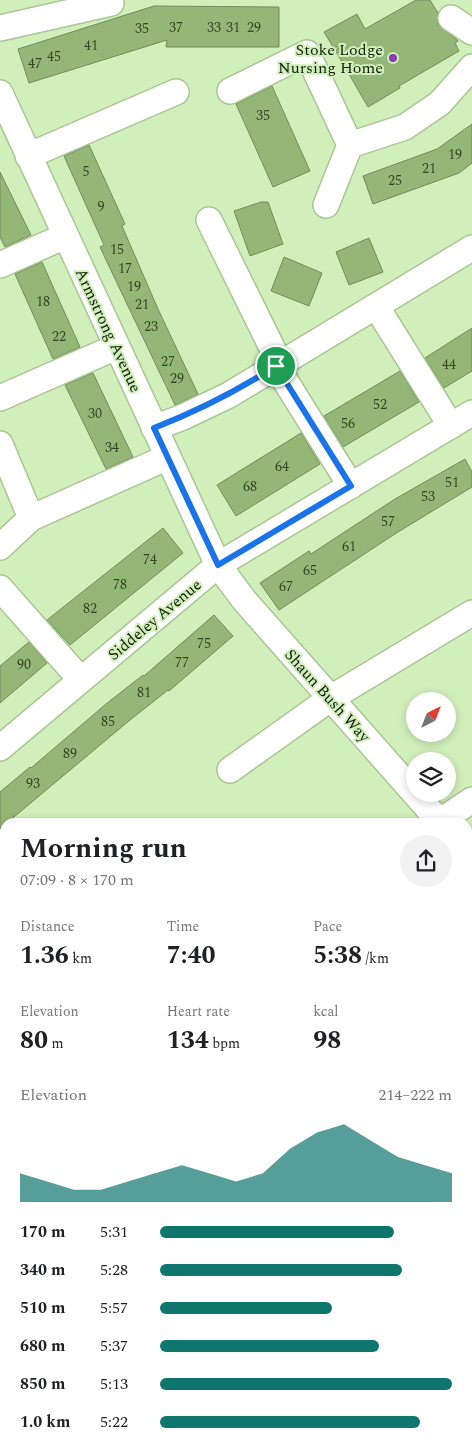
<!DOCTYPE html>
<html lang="en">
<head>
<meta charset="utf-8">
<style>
	body { margin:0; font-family:Spectral,serif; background:#f2f2f2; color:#202124; height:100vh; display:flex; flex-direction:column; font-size:19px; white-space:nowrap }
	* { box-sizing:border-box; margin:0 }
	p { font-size:16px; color:#757577 }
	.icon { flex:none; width:28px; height:28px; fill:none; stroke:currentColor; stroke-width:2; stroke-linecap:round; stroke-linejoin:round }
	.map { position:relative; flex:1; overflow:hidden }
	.side { position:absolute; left:0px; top:818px; width:472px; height:631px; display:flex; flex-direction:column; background:#fff; border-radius:15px 15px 0 0; box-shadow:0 2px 8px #0003 }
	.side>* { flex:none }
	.needle { width:32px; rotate:42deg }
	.fabs { position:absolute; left:406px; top:692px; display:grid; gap:10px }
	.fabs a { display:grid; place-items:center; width:50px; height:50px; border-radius:50%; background:#fff; box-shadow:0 2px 8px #0003; font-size:25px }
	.pin { position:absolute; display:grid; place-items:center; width:42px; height:42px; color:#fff; margin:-21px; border:2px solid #fff; border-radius:50%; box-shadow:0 1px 5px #0007 }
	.round { display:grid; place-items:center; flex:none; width:52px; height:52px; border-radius:26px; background:#f2f2f2 }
	.overview { display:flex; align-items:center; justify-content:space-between; height:85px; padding:0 20px }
	h1 { font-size:28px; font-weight:700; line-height:38px }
	.metrics { display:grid; grid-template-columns:repeat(3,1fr); gap:8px; height:85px; padding:5px 20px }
	.metrics div { display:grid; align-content:center }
	.metrics b { font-size:25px; font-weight:700 }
	.metrics small { font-size:14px; font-weight:400 }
	.metrics p { font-size:14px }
	.chart { height:140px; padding:10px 20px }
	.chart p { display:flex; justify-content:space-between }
	.chart svg { width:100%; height:90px; margin-top:5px; fill:#0f766e; opacity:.7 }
	ul { padding:0 20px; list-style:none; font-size:16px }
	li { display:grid; grid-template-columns:80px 60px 1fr; align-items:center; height:38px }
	li i { height:12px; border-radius:6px; background:#0f766e }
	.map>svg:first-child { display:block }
	.building { fill:#94b676; stroke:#728c5b }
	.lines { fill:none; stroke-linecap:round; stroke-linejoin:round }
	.minor-casing { stroke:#aac693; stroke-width:28 }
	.minor { stroke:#fff; stroke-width:25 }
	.route-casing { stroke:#fff; stroke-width:10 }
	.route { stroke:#1a73e8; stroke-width:6 }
	.poi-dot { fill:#873daf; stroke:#d1efba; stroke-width:2 }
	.labels { text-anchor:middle; stroke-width:4; stroke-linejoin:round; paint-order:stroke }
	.number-label { font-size:14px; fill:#364626 }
	.poi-label { font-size:16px; fill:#16200c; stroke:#d1efba; text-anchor:end }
	.street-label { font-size:16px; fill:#16200c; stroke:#d1efba }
</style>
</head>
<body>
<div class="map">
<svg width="472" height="1448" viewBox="0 0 472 1448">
	<rect width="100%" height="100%" fill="#d1efba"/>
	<path class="building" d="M 416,0 L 430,0 L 438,13 L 438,25 L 456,39 L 458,41 L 455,43 L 459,51 L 399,86 L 400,88 L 368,107 L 335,50 L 342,47 L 333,47 L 324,32 L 357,14 L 365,29 Z
		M 154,6 L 279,7 L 279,47 L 166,47 L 167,40 L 29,83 L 18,49 Z
		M 272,86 L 310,171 L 273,187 L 236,104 Z
		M 472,124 L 472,163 L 459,173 L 373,204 L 363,176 L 437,149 Z
		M 89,145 L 125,224 L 122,226 L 158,309 L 198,394 L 175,405 L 108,264 L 100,247 L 104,245 L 64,156 Z
		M 0,172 L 31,235 L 5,247 L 0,237 Z
		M 261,202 L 268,202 L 283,244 L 250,256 L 234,211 Z
		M 369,238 L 383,272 L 349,285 L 336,252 Z
		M 284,257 L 322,273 L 309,306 L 271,291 Z
		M 42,262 L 80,347 L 53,359 L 15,274 Z
		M 472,328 L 472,371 L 444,388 L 425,358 Z
		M 400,371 L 419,402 L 343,447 L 324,416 Z
		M 93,373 L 133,457 L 106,469 L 65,385 Z
		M 301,433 L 320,464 L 236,516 L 217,485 Z
		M 465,459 L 472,472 L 472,487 L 398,532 L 279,610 L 260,583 L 309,551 L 311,554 L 395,499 Z
		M 163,528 L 183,553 L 70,645 L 47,620 Z
		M 214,615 L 233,636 L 169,691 L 168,690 L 130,720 L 8,822 L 5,822 L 5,825 L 0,829 L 0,792 L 30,767 L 31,768 L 106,704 L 143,675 L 144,676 Z
		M 29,642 L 47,663 L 0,703 L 0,666 Z"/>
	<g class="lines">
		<g class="minor-casing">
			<path id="minor" d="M 451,18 L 472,32
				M 0,28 L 111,3
				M 230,91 L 307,53 L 350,145 L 405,127 L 440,103 L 472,67
				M 0,93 L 218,565 L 244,600 L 440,822
				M 28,156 L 176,92
				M 326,205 L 350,145
				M 209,220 L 280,364
				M 0,265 L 65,236
				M 376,306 L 451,426
				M 276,366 L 351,486
				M 0,398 L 116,347
				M 154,428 L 183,417 L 229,395 L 472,248
				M 0,444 L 31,518 L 0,547
				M 31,518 L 168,457
				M 0,588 L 81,680
				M 0,748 L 218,565 L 472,413
				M 230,770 L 331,698 L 472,613
				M 439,822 L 472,800
				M 468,848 L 472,852
				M 468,1072 L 472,1067
				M 0,1167 L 5,1175
				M 468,1328 L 472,1338
				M 119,1444 L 122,1448
				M 264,1448 L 267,1444"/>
		</g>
		<use href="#minor" class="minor"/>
	</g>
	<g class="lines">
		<g class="route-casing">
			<path id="route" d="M 276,366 L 351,486 L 218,565 L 154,428 C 198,411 237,391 276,366 Z"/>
		</g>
		<use href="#route" class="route"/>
	</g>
	<circle class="poi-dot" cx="393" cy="58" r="5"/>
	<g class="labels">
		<g class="number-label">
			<text x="176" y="32">37</text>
			<text x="214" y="32">33</text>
			<text x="233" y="32">31</text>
			<text x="254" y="32">29</text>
			<text x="142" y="33">35</text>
			<text x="91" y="50">41</text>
			<text x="54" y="61">45</text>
			<text x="35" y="68">47</text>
			<text x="263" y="120">35</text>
			<text x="455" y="159">19</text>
			<text x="429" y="173">21</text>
			<text x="86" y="176">5</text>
			<text x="395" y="185">25</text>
			<text x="101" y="211">9</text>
			<text x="117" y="254">15</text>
			<text x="125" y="273">17</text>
			<text x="134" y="291">19</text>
			<text x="43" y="306">18</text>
			<text x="142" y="309">21</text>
			<text x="151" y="331">23</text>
			<text x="59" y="341">22</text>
			<text x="168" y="366">27</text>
			<text x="449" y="369">44</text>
			<text x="177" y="383">29</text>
			<text x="380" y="409">52</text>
			<text x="95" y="418">30</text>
			<text x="348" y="428">56</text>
			<text x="112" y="452">34</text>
			<text x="282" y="471">64</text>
			<text x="452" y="487">51</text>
			<text x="250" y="491">68</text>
			<text x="428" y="501">53</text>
			<text x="388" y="526">57</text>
			<text x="349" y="551">61</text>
			<text x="150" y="564">74</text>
			<text x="310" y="575">65</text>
			<text x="120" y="589">78</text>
			<text x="286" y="591">67</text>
			<text x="90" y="613">82</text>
			<text x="204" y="648">75</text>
			<text x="182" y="667">77</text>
			<text x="24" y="669">90</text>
			<text x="144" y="697">81</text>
			<text x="108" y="726">85</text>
			<text x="70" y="758">89</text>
			<text x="33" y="788">93</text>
		</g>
		<g class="poi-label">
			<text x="383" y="55">Stoke Lodge<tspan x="383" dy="18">Nursing Home</tspan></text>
		</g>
		<g class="street-label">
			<text transform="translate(109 330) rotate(65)" y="6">Armstrong Avenue</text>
			<text transform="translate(154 619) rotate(-40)" y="6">Siddeley Avenue</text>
			<text transform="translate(328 695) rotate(48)" y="6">Shaun Bush Way</text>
		</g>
	</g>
</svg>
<div class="fabs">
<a><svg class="needle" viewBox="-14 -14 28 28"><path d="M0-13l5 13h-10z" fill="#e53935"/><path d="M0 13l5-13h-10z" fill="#757577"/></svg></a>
<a><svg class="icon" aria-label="layers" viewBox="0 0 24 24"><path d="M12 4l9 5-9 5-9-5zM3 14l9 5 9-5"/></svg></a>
</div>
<div class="pin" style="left:276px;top:366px;background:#1e9e55"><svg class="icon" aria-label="arrive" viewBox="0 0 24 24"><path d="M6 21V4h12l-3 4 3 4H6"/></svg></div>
<section class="side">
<div class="overview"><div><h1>Morning run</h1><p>07:09 · 8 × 170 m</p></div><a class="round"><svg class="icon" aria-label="share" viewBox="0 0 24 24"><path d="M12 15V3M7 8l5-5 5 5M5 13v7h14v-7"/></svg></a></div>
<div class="metrics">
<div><p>Distance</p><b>1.36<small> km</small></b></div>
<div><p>Time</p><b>7:40</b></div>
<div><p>Pace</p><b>5:38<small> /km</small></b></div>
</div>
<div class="metrics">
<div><p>Elevation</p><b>80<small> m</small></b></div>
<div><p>Heart rate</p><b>134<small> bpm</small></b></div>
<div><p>kcal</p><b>98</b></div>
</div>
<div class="chart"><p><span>Elevation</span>214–222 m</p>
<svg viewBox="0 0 160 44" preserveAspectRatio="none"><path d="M0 44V30L10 34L20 38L30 38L40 34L50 30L60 26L70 30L80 34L90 30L100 18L110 10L120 6L130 14L140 22L150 26L160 30V44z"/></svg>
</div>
<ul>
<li><b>170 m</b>5:31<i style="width:80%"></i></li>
<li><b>340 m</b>5:28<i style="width:83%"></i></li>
<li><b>510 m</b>5:57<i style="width:59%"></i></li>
<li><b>680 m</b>5:37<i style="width:75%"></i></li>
<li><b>850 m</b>5:13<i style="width:100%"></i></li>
<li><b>1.0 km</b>5:22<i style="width:89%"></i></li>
</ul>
</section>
</div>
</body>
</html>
